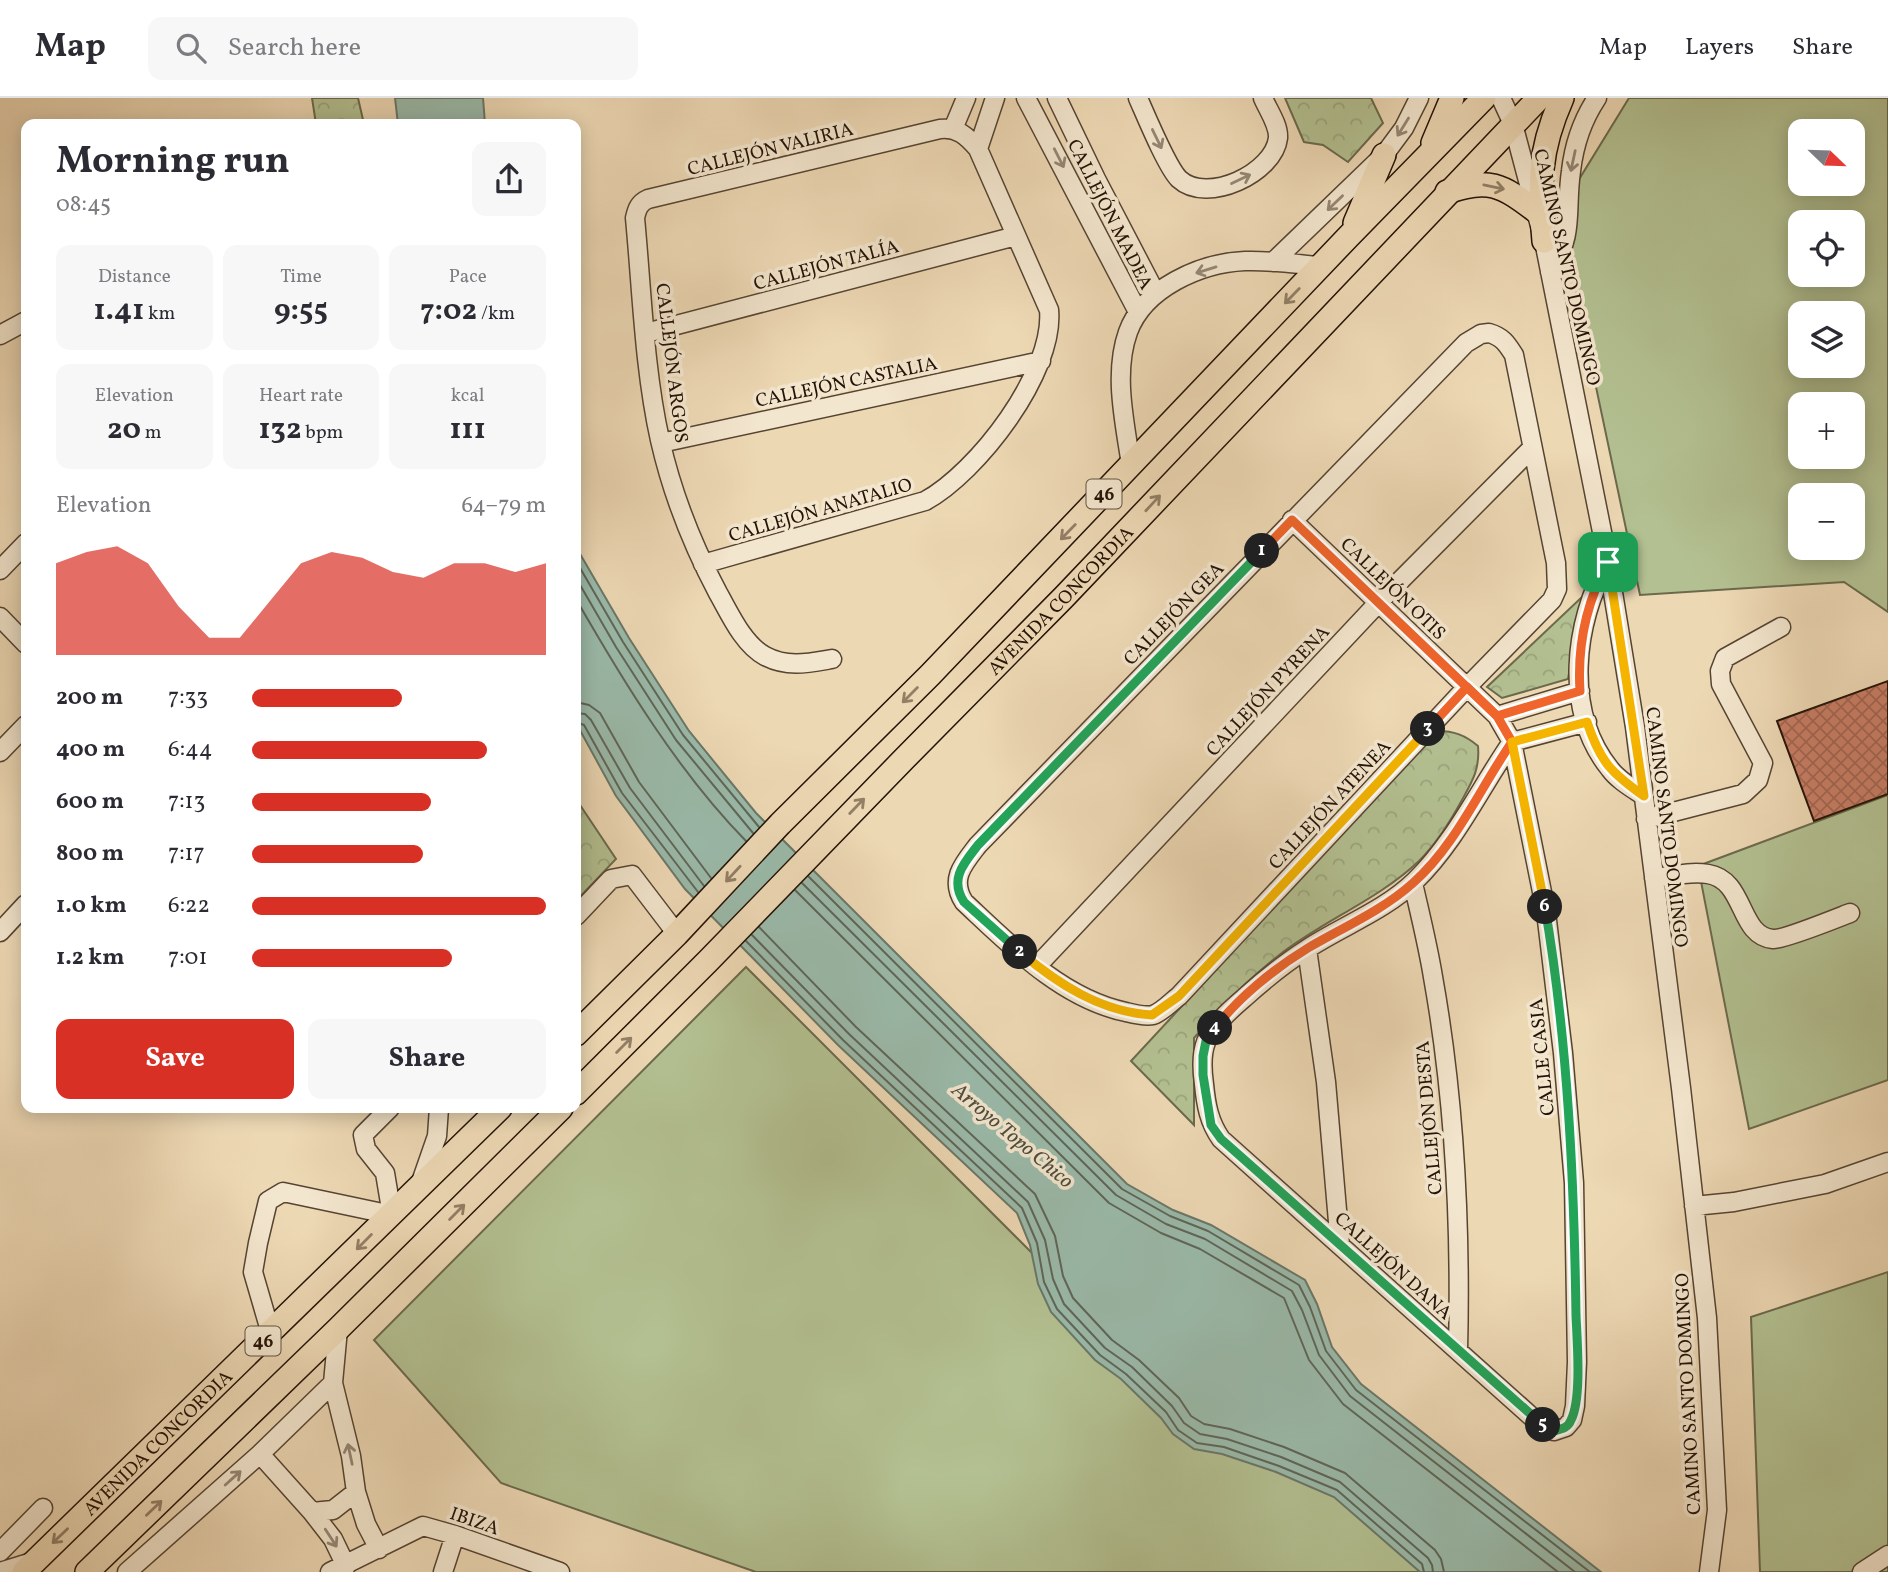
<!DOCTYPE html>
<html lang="en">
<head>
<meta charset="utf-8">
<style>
	body { margin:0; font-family:Vollkorn,serif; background:#f7f7f7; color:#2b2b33; height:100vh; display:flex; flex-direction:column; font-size:26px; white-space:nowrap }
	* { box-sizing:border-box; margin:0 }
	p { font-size:23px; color:#7c7c81 }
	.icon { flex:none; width:38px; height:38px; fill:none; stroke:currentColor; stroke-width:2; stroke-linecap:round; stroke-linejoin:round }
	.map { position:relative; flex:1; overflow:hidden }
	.side { position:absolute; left:21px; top:21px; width:560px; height:994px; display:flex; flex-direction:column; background:#fff; border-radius:14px; box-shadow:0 4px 18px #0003 }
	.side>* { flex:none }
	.needle { width:46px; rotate:113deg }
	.buttons { position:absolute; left:1788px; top:21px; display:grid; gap:14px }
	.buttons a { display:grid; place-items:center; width:77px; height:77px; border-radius:14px; background:#fff; box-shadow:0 4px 18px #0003; font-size:35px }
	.pin { position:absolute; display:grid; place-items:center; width:60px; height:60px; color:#fff; margin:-30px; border-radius:14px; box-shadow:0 4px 10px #0006 }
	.km { position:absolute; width:35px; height:35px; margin:-18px; border-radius:50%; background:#222; color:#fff; font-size:19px; line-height:35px; text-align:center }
	.round { display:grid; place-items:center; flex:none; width:74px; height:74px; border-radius:14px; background:#f7f7f7 }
	.overview { display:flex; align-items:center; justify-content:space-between; height:119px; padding:0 35px }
	h1 { font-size:38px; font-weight:700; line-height:52px }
	.stats { display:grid; grid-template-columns:repeat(3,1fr); gap:10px; height:119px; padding:7px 35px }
	.stats div { display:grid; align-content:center; border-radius:14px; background:#f7f7f7; text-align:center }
	.stats b { font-size:30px; font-weight:700 }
	.stats small { font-size:19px; font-weight:400 }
	.stats p { font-size:19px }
	.chart { height:196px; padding:14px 35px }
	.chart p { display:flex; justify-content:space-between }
	.chart svg { width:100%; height:126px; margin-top:7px; fill:#d93025; opacity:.7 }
	.button { display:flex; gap:14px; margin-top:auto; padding:14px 35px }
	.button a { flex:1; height:80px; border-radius:14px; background:#d93025; color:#fff; font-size:28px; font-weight:700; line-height:80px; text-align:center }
	.button a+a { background:#f7f7f7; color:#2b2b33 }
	ul { padding:0 35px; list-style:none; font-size:23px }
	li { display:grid; grid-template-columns:112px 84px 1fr; align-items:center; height:52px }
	li i { height:18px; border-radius:9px; background:#d93025 }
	header { display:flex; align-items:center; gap:42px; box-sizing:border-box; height:98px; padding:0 35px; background:#fff; border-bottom:2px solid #e1e1e2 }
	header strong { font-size:33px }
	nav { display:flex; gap:38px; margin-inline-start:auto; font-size:24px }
	.search { width:490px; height:63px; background:#f7f7f7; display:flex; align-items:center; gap:18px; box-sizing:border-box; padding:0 24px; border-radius:14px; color:#7c7c81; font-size:26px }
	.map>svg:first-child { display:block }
	.grass { fill:#b3c091; stroke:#6b694c; stroke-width:2; fill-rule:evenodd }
	.park { fill:url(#park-crowns); stroke:#6b694c; stroke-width:2 }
	.water { fill:#9abaaa; stroke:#6a7768; stroke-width:2 }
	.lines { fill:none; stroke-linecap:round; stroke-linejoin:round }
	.shore { stroke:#5e6658; stroke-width:2 }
	.building { fill:url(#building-cross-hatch); stroke:#231206; stroke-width:2 }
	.minor-casing { stroke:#564432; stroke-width:21 }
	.major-casing { stroke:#231206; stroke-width:26 }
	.minor { stroke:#f3e6ce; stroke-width:18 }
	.major { stroke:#edd8b4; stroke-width:23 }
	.oneway { stroke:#958774 }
	.oneway2 { stroke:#927f66 }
	.split-1-casing { stroke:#fff; stroke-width:14 }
	.split-2-casing { stroke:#fff; stroke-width:14 }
	.split-3-casing { stroke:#fff; stroke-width:14 }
	.split-4-casing { stroke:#fff; stroke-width:14 }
	.split-5-casing { stroke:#fff; stroke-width:14 }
	.split-6-casing { stroke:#fff; stroke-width:14 }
	.split-7-casing { stroke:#fff; stroke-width:14 }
	.split-1 { stroke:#f0652b; stroke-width:9 }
	.split-2 { stroke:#22a559; stroke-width:9 }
	.split-3 { stroke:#f5b400; stroke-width:9 }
	.split-4 { stroke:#f0652b; stroke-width:9 }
	.split-5 { stroke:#22a559; stroke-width:9 }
	.split-6 { stroke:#22a559; stroke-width:9 }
	.split-7 { stroke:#f5b400; stroke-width:9 }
	.labels { text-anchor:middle; stroke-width:7; stroke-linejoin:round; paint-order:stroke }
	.shield { fill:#f3e6ce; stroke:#615242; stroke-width:2 }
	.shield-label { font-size:18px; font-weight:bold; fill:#231206 }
	.street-label { font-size:19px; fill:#231206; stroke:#f3e6ce }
	.water-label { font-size:21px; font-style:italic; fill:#4d4d3f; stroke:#f3e6ce }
</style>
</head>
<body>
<header>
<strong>Map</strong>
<div class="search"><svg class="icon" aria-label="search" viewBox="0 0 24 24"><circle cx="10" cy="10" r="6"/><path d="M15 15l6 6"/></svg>Search here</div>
<nav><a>Map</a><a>Layers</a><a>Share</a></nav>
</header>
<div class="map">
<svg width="1888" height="1474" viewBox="0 0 1888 1474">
	<defs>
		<pattern id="park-crowns" width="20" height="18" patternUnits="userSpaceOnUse" patternTransform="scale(1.75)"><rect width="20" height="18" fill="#b3c091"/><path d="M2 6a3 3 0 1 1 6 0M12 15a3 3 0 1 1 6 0" fill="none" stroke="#9aa47c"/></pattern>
		<pattern id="building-cross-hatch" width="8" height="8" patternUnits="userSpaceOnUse" patternTransform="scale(1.75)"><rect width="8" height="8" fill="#c87d65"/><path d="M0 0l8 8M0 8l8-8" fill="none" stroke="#a26551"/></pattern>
	</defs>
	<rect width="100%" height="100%" fill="#edd8b4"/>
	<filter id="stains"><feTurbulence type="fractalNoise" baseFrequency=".00286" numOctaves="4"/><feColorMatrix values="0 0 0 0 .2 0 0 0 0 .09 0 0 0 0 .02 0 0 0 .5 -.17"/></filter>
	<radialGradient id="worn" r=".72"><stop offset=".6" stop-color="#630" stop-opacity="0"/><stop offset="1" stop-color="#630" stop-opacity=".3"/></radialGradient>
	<path class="grass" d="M 1629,0 L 1888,0 L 1888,514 L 1844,484 L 1640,497 L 1559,114 ZM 1801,33 L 1853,33 L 1853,86 L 1801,86 ZM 1801,124 L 1853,124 L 1853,177 L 1801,177 ZM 1801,215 L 1853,215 L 1853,268 L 1801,268 ZM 1801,306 L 1853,306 L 1853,359 L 1801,359 ZM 1801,397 L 1853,397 L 1853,450 L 1801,450 Z
		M 1888,697 L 1888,982 L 1749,1031 L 1698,768 Z
		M 746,869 L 1112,1235 L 1440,1474 L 756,1474 L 501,1385 L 374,1242 Z
		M 1888,1174 L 1888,1474 L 1760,1474 L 1751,1219 Z"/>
	<path class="park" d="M 312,0 L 358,0 L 364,26 L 316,26 Z
		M 1285,0 L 1371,0 L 1383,25 L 1348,64 L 1323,47 L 1304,44 Z
		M 1583,498 L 1568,581 L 1502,600 L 1487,589 Z
		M 1437,633 C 1454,633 1465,637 1478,648 C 1480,670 1473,682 1462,702 C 1450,724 1437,745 1419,763 C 1378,802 1322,823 1278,858 C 1247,882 1220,910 1194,940 L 1194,1027 L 1131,963 Z
		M 576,701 L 616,761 L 576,803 Z"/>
	<path class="water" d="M 395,0 L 483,0 L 485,26 L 398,26 Z
		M 576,449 L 629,540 L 689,633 L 756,715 L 1127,1086 L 1173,1112 L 1211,1127 L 1305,1182 L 1317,1206 L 1332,1249 L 1361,1286 L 1601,1474 L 1420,1474 L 1334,1399 L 1276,1374 L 1222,1356 L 1194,1351 L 1173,1336 L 1161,1320 L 1121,1281 L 1095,1262 L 1051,1214 L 1038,1186 L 1030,1147 L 1017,1115 L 838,947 L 685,791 L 616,698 L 576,625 Z"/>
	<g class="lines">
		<path class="shore" d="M 576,463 L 623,544 L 683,637 L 759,729
			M 576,480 L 616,549 L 676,642 L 753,735
			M 576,501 C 623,583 679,675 746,743
			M 576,604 L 589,607 L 600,615 L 639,684 L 711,780
			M 576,615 L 585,616 L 591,622 L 630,690 L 704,788
			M 576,624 L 584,627 L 622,695 L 698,794
			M 808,778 L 1122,1091 L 1170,1118 L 1208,1133 L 1299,1187 L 1310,1209 L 1326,1253 L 1356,1292 L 1590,1474
			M 802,785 L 1116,1097 L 1166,1126 L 1205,1141 L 1292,1193 L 1302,1212 L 1319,1257 L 1350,1298 L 1575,1474
			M 795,792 L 1109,1105 L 1161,1135 L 1200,1151 L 1284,1200 L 1309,1262 L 1343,1306 L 1558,1474
			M 759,829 L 856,929 L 1035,1096 L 1055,1138 L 1063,1178 L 1073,1200 L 1112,1242 L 1139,1262 L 1179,1300 L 1191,1318 L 1204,1326 L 1230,1331 L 1284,1349 L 1345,1375 L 1435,1452 L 1441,1461 L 1444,1474
			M 752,837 L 849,936 L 1028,1104 L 1045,1142 L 1053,1181 L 1064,1206 L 1105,1250 L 1132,1269 L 1172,1308 L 1184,1325 L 1200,1336 L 1227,1341 L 1281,1359 L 1340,1384 L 1428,1460 L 1432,1467 L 1433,1474
			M 746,843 L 843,942 L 1022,1110 L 1037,1145 L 1044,1184 L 1057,1211 L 1100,1257 L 1126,1276 L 1166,1314 L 1178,1332 L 1197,1345 L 1224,1349 L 1279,1368 L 1337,1392 L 1422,1466 L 1424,1474"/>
	</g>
	<path class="building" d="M 1888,583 L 1888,696 L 1814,723 L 1777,623 Z"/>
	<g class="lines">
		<g class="minor-casing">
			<path id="minor" d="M 1026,0 L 1138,214
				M 1057,0 L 1096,81 L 1156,196
				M 1138,0 C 1146,18 1167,69 1179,81 C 1207,107 1274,75 1278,40 C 1279,27 1268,12 1263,0
				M 1501,0 L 1513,26 L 1544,143 L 1608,464 L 1635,629 L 1681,990 L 1707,1220 L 1717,1412 L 1709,1474
				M 953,31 L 966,0
				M 978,51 L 995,0
				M 1273,164 L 1384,57 L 1404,30 L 1419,0
				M 1550,174 C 1575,135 1565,115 1571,73 C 1574,47 1583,21 1597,0
				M 646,235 L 1016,138
				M 1489,235 C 1503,239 1507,246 1514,257 L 1556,465 L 1557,491 L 1552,502 L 1467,589 L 1179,898 C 1171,904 1162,914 1153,917 C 1145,919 1134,916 1126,914 C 1062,901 1010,847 964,804 C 949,781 964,765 978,747 L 1466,245 L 1481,236 Z
				M 0,237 L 26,223
				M 661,345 L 1041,263
				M 1131,367 C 1125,325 1113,276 1128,234 C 1144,190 1200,165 1245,163 C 1270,162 1296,166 1320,168
				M 1292,422 L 1497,618 L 1512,644 L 1546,814 L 1563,955 L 1574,1085 L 1577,1264 L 1575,1308 L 1572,1322 L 1566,1329 L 1554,1333 L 1533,1320 L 1221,1041 C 1209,1024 1206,1007 1204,986 C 1202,972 1201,957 1206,944 C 1213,927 1230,912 1244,900 C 1264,882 1285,865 1307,851 C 1342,828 1384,813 1415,783 C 1456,743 1480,690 1512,644 L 1587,624
				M 1608,464 C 1574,524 1563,613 1610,671 C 1618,682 1632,690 1644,698
				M 703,466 L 925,403 C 977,375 1055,274 1049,212 L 978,51 C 967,38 957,29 940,31 L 648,101 C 639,105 637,111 635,120 C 642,193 644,270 660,342 C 672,395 692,446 718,495 C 730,516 743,546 765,558 C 787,570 809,565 832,561
				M 0,472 L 26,445
				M 0,519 L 26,546
				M 1497,618 L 1580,593
				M 0,654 L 26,627
				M 1646,721 L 1743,696 L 1758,682 L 1763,665 L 1721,586 L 1720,573 L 1725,560 L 1781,529
				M 1654,780 C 1671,778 1690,773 1708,776 C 1746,782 1738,838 1773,841 C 1783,842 1837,820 1850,815
				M 1413,785 C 1420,816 1428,848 1433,879 C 1455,1002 1461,1129 1458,1253
				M 576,818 L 611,781 L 632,777 L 677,836
				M 0,834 L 26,806
				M 1307,851 L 1326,984 L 1340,1147
				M 1037,868 L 1379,504 L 1532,350
				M 421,1084 L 437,1038 L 439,1010
				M 1694,1108 L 1734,1104 L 1825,1086 L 1888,1064
				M 271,1236 L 253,1174 L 258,1145 L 268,1103 L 283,1094 L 392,1117 L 385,1075 L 366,1051 L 363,1037 L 390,1010
				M 260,1356 L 312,1414 L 333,1412 L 356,1394 L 351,1358 L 333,1285 L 338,1231
				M 356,1394 L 366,1426 L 379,1451
				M 312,1414 L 333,1441 L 346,1468
				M 0,1454 L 43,1410
				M 0,1474 L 35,1463
				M 127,1474 L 260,1356 L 333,1285
				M 330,1474 L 423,1428 L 455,1437 L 560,1474
				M 443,1474 L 455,1437
				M 1862,1474 L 1888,1457"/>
		</g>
		<g class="major-casing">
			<g id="major">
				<path d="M 1433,45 L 1452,0"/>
				<path d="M 1447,94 C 1488,79 1502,87 1536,113"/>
				<path d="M 1355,125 L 1384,57"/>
				<path d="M 1544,143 C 1539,86 1538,54 1562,0"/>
				<path d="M 576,936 L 677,836 L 780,726 L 930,577 L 1349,138 L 1484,0"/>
				<path id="s1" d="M 576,995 L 708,863 L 905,660 L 1064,499 L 1539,0"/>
				<path id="s2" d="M 24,1474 L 500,1010"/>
				<path d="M 87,1474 L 338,1231 L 561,1010"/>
			</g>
		</g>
		<use href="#minor" class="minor"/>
		<use href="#major" class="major"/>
	</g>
	<defs><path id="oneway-shaft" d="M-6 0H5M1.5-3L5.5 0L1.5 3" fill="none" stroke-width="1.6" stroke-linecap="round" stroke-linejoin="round" transform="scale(1.75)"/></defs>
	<g class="oneway">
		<use href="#oneway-shaft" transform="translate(1403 29) rotate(122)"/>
		<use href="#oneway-shaft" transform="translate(1157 41) rotate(64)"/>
		<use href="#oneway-shaft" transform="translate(1059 60) rotate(63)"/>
		<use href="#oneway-shaft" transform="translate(1573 63) rotate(102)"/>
		<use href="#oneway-shaft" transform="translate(1241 81) rotate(-26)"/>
		<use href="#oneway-shaft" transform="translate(1335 105) rotate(136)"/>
		<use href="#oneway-shaft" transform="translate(1206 172) rotate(163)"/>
		<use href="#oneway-shaft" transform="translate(350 1356) rotate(-102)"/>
		<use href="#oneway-shaft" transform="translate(233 1380) rotate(-42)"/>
		<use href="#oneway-shaft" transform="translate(331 1440) rotate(57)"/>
	</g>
	<g class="oneway2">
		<use href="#oneway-shaft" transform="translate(1494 89) rotate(12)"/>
		<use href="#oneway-shaft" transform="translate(1292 198) rotate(134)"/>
		<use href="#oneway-shaft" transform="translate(1153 405) rotate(-47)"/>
		<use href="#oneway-shaft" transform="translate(1068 434) rotate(134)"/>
		<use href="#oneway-shaft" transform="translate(910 597) rotate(135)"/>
		<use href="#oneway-shaft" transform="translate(857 708) rotate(-46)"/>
		<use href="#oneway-shaft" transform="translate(733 776) rotate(133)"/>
		<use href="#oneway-shaft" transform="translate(624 947) rotate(-45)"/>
		<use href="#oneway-shaft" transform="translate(457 1114) rotate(-45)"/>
		<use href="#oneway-shaft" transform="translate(364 1144) rotate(135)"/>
		<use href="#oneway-shaft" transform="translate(154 1410) rotate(-44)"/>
		<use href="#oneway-shaft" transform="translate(60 1438) rotate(136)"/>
	</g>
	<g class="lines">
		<g class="split-1-casing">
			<path id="split-1" d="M 1262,453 L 1292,422 L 1497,618 L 1580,593 C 1577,546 1586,505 1608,464"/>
		</g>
		<g class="split-2-casing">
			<path id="split-2" d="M 1020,854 L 964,804 C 949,781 964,765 978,747 L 1262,453"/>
		</g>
		<g class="split-3-casing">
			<path id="split-3" d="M 1020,854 C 1058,886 1101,914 1152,917 L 1179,898 L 1428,631"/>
		</g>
		<g class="split-4-casing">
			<path id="split-4" d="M 1215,930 C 1239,899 1275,870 1308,850 C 1344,829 1383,812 1413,785 C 1456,747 1480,690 1512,644 L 1497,618 L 1467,589 L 1428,631"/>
		</g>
		<g class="split-5-casing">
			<path id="split-5" d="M 1215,930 L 1206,943 L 1203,958 L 1203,977 L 1211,1027 L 1221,1041 L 1543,1327"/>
		</g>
		<g class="split-6-casing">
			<path id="split-6" d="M 1543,1327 L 1554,1333 C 1562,1331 1568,1330 1571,1322 C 1582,1301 1577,1242 1576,1217 C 1574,1081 1568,944 1545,809"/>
		</g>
		<g class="split-7-casing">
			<path id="split-7" d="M 1545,809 L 1512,644 L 1587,624 C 1600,663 1610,674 1644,698 L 1608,464"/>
		</g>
		<use href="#split-1" class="split-1"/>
		<use href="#split-2" class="split-2"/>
		<use href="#split-3" class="split-3"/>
		<use href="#split-4" class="split-4"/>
		<use href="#split-5" class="split-5"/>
		<use href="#split-6" class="split-6"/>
		<use href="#split-7" class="split-7"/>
	</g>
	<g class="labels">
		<g class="shield">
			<rect x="1086.5" y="381.5" width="35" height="29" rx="5"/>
			<rect x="245.5" y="1228.5" width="35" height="29" rx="5"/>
		</g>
		<g class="shield-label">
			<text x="1104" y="402">46</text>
			<text x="263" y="1249">46</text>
		</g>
		<g class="street-label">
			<text transform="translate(770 50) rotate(-14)" y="7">CALLEJÓN VALIRIA</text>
			<text transform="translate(1111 116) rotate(63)" y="7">CALLEJÓN MADEA</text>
			<text transform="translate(826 166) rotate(-15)" y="7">CALLEJÓN TALÍA</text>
			<text transform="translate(1568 169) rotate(77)" y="7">CAMINO SANTO DOMINGO</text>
			<text transform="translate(673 265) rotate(83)" y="7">CALLEJÓN ARGOS</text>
			<text transform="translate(846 283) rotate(-12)" y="7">CALLEJÓN CASTALIA</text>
			<text transform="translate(820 411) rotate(-16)" y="7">CALLEJÓN ANATALIO</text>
			<text transform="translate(1394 490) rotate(44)" y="7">CALLEJÓN OTIS</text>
			<text dy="7" stroke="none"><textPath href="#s1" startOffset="691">AVENIDA CONCORDIA</textPath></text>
			<text transform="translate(1173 515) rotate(-46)" y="7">CALLEJÓN GEA</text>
			<text transform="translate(1267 592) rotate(-47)" y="7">CALLEJÓN PYRENA</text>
			<text transform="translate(1329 706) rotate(-47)" y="7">CALLEJÓN ATENEA</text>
			<text transform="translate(1668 729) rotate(83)" y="7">CAMINO SANTO DOMINGO</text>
			<text transform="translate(1541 959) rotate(-96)" y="7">CALLE CASIA</text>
			<text transform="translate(1428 1020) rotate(-95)" y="7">CALLEJÓN DESTA</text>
			<text transform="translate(1394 1167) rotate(42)" y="7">CALLEJÓN DANA</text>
			<text transform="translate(1687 1296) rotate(-93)" y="7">CAMINO SANTO DOMINGO</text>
			<text dy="7" stroke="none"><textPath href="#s2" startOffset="186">AVENIDA CONCORDIA</textPath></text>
			<text transform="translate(475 1422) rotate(19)" y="7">IBIZA</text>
		</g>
		<g class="water-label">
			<text transform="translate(1013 1037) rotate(40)" y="7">Arroyo Topo Chico</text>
		</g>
	</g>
	<rect width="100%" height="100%" filter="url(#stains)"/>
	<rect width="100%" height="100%" fill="url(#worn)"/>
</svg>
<div class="buttons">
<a><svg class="needle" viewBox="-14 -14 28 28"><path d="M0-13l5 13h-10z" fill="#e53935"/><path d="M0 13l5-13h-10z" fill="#7c7c81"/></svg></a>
<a><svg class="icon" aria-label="locate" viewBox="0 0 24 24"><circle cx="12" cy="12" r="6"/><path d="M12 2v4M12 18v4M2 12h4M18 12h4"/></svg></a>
<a><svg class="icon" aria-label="layers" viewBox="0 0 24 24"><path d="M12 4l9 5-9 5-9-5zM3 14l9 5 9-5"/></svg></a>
<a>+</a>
<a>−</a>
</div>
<div class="pin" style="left:1608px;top:464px;background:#1e9e55"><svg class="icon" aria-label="arrive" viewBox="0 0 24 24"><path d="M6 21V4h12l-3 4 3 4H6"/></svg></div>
<b class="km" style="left:1262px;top:453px">1</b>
<b class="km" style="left:1020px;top:854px">2</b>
<b class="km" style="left:1428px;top:631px">3</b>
<b class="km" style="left:1215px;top:930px">4</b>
<b class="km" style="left:1543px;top:1327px">5</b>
<b class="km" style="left:1545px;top:809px">6</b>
<section class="side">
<div class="overview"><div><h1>Morning run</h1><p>08:45</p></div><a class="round"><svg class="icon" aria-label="share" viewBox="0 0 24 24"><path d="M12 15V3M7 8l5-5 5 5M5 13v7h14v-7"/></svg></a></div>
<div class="stats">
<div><p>Distance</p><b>1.41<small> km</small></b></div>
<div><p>Time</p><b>9:55</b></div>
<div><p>Pace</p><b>7:02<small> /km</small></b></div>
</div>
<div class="stats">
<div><p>Elevation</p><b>20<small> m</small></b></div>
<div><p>Heart rate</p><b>132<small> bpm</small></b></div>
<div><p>kcal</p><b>111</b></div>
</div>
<div class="chart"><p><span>Elevation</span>64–79 m</p>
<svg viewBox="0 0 160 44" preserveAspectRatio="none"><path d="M0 44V12L10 8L20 6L30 12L40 27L50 38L60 38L70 25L80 12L90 8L100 10L110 15L120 17L130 12L140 12L150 15L160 12V44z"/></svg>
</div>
<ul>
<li><b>200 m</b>7:33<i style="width:51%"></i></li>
<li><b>400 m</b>6:44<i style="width:80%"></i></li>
<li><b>600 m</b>7:13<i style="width:61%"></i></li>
<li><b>800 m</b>7:17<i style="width:58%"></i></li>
<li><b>1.0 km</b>6:22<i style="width:100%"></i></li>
<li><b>1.2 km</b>7:01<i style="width:68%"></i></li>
</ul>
<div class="button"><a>Save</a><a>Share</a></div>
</section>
</div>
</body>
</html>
